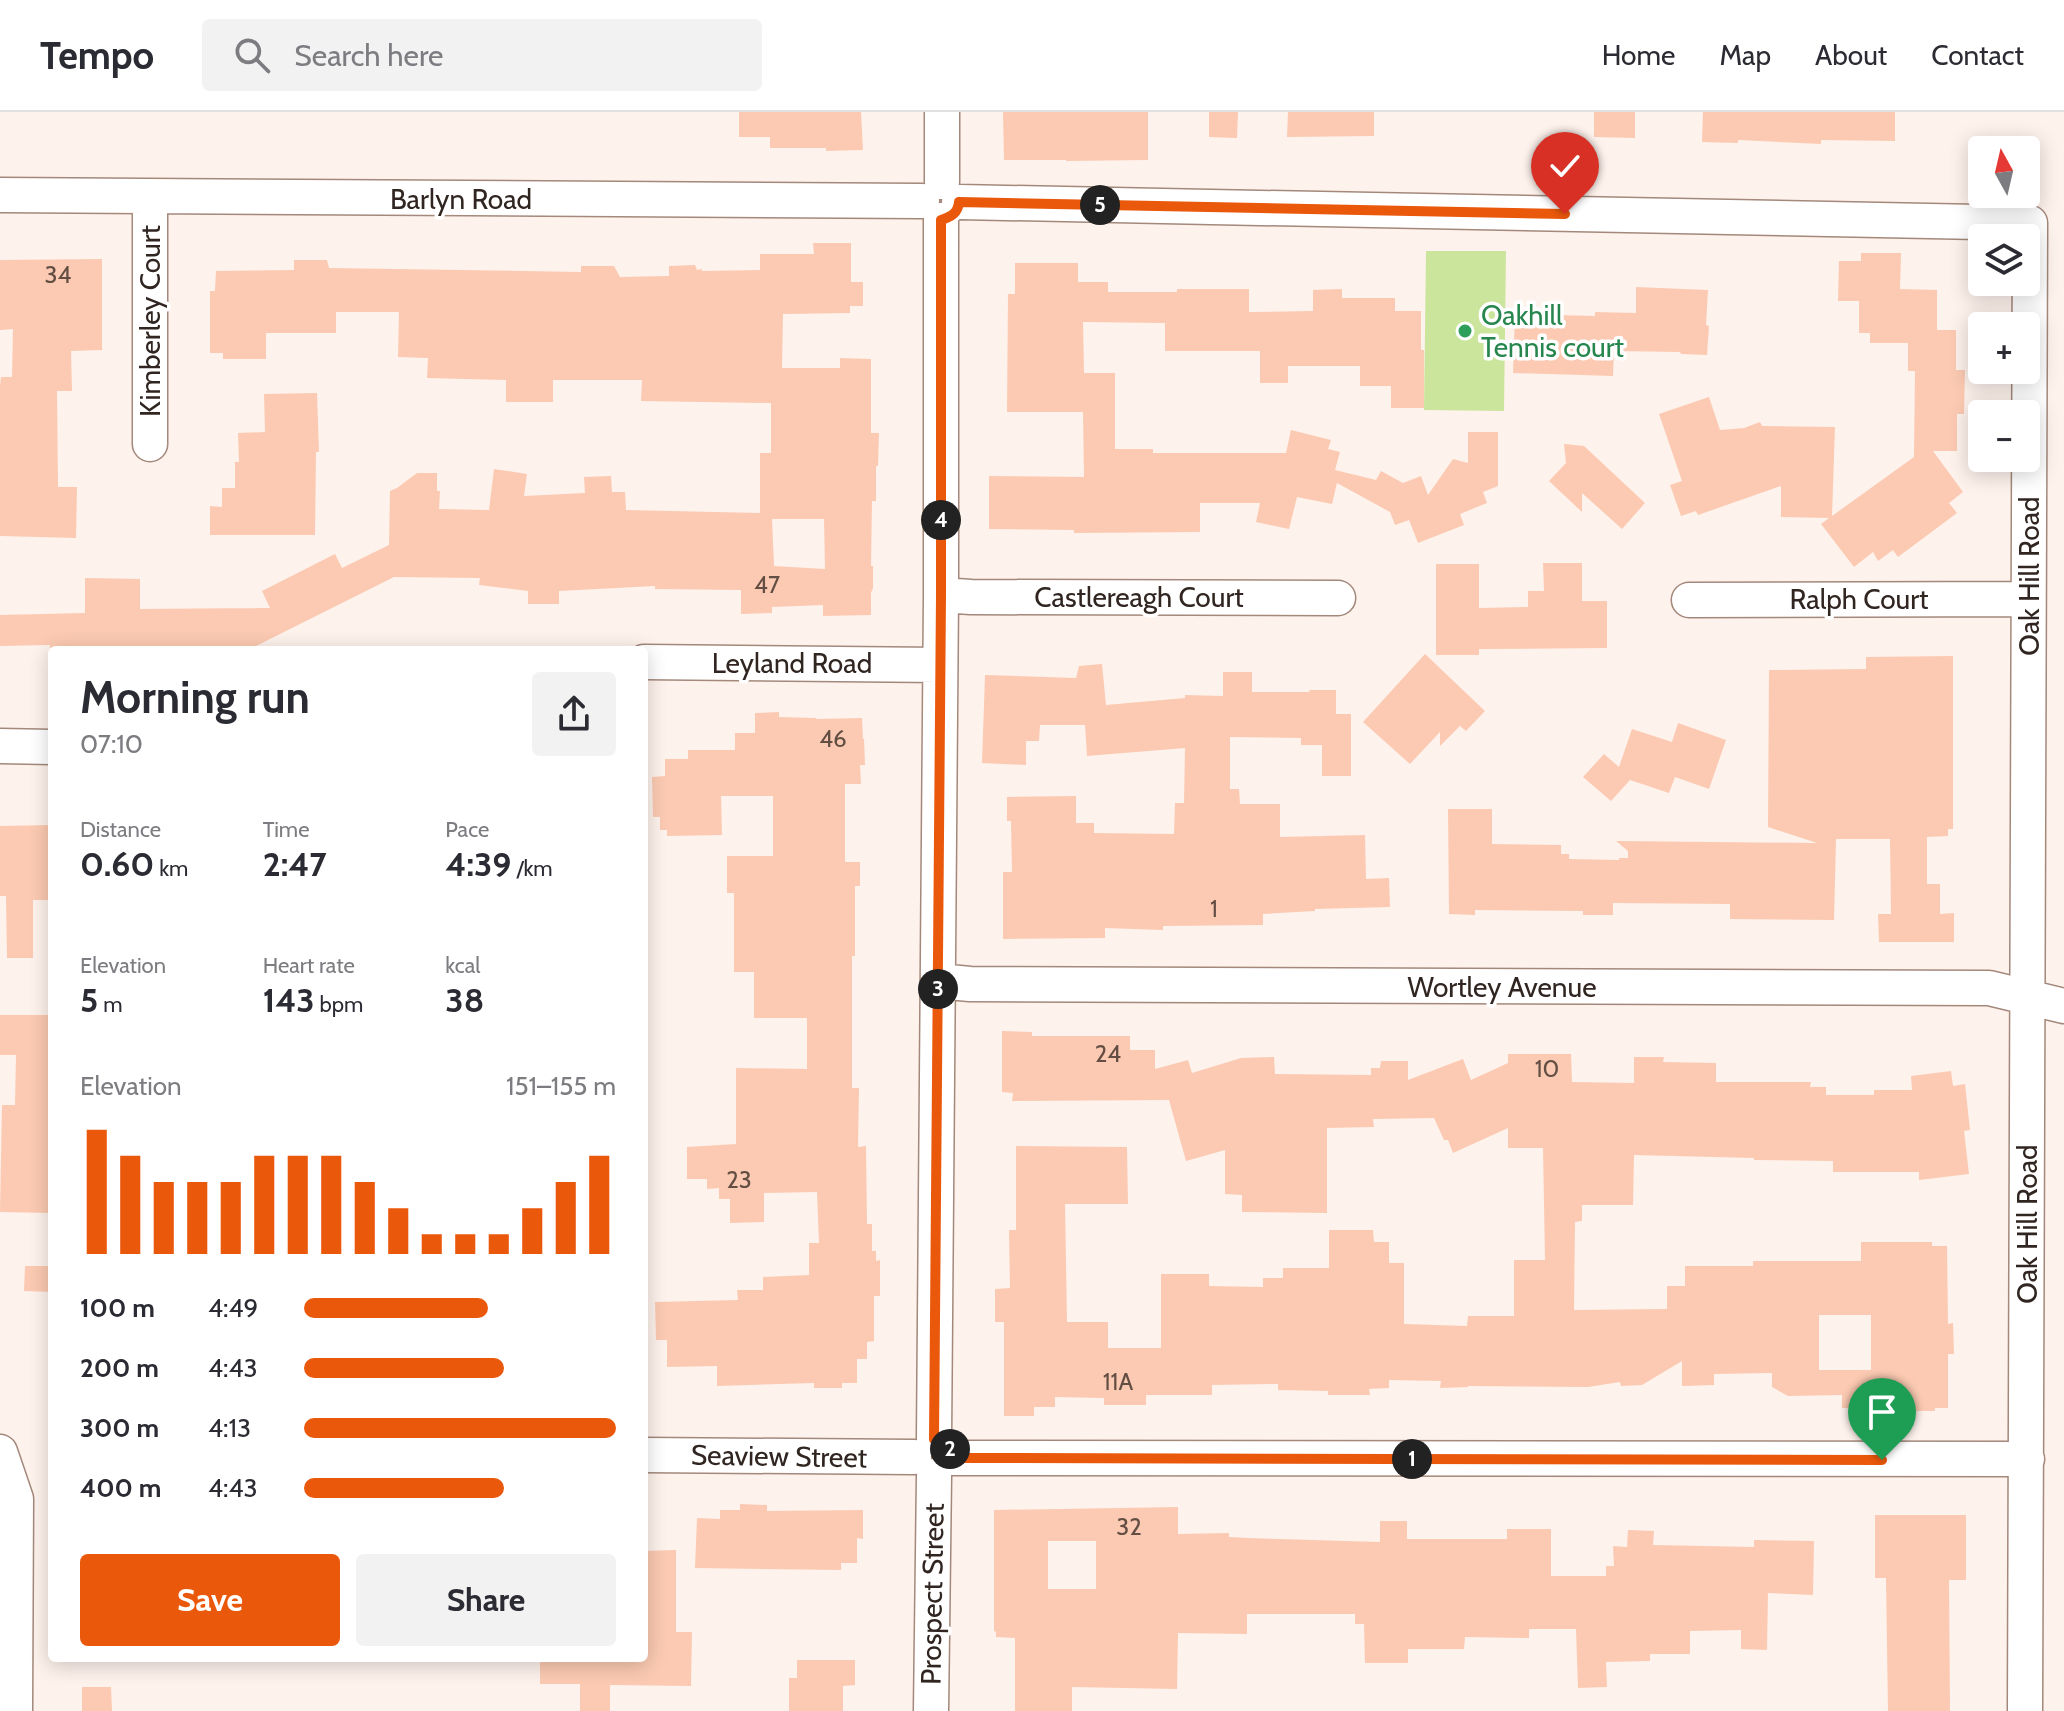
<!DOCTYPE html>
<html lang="en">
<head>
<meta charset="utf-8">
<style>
	body { margin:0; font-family:Cabin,sans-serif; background:#f2f2f3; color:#2b2b33; height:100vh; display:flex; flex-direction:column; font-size:30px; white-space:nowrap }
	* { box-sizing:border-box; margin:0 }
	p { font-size:26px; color:#7c7c81 }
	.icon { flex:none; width:44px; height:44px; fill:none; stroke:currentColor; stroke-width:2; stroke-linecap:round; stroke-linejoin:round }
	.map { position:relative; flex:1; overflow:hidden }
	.drawer { position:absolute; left:48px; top:534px; width:600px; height:1016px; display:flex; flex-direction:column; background:#fff; border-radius:8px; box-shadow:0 4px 20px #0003 }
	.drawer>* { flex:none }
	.needle { width:52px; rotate:352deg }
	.tools { position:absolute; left:1968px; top:24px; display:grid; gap:16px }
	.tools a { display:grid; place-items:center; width:72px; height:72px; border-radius:8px; background:#fff; box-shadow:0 4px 20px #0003; font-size:40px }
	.pin { position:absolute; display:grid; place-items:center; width:68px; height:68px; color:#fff; margin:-82px -34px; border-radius:50% 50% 50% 0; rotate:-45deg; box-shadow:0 0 8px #0007 }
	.pin .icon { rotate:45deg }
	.km { position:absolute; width:40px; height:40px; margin:-20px; border-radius:50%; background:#222; color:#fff; font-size:22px; line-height:40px; text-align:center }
	.round { display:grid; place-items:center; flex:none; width:84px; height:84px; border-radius:8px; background:#f2f2f3 }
	.head { display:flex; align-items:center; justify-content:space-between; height:136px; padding:0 32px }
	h1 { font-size:44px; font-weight:700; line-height:60px }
	.stats { display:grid; grid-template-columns:repeat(3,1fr); gap:12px; height:136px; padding:8px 32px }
	.stats div { display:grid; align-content:center }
	.stats b { font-size:34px; font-weight:700 }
	.stats small { font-size:22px; font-weight:400 }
	.stats p { font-size:22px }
	.chart { height:224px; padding:16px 32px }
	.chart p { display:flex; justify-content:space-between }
	.chart svg { width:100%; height:144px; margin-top:8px; stroke:#ea580c; stroke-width:6 }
	.action { display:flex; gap:16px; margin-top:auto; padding:16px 32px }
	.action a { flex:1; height:92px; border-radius:8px; background:#ea580c; color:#fff; font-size:32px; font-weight:700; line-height:92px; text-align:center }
	.action a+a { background:#f2f2f3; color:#2b2b33 }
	ul { padding:0 32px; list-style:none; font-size:26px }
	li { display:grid; grid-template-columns:128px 96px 1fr; align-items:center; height:60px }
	li i { height:20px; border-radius:10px; background:#ea580c }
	header { display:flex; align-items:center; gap:48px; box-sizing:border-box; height:112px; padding:0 40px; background:#fff; border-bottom:2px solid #e1e1e2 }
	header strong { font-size:38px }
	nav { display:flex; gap:44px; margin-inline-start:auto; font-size:28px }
	.search { width:560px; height:72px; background:#f2f2f3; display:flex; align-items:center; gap:20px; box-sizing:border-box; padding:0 28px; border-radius:8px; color:#7c7c81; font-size:30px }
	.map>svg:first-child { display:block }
	.green { fill:#cce59c }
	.building { fill:#fccab2; fill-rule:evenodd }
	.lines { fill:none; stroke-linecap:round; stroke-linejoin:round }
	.minor-casing { stroke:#a3887b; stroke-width:37 }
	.minor { stroke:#fff; stroke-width:34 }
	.route-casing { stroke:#fff; stroke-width:16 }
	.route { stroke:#ea580c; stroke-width:10 }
	.leisure-dot { fill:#2e9e5b; stroke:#fff; stroke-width:3 }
	.labels { text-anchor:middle; stroke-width:7; stroke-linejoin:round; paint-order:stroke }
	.number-label { font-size:24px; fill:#634e44 }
	.street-label { font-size:28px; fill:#302520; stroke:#fff }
	.leisure-label { font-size:28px; fill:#27864d; stroke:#fff; text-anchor:start }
</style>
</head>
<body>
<header>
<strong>Tempo</strong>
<div class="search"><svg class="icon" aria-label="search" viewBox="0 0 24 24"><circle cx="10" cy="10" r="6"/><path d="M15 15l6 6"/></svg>Search here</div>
<nav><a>Home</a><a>Map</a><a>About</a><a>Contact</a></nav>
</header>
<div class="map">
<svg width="2064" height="1599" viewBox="0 0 2064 1599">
	<rect width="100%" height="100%" fill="#fef2ec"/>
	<path class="green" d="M 1426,139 L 1506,139 L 1504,299 L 1424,298 Z"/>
	<path class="building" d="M 739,0 L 861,0 L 863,38 L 826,39 L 826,36 L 770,36 L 770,25 L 739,25 Z
		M 1003,0 L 1148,0 L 1148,48 L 1066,49 L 1066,48 L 1004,48 Z
		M 1209,0 L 1238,0 L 1237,26 L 1209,25 Z
		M 1288,0 L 1374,0 L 1374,24 L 1287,25 Z
		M 1594,0 L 1635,0 L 1635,26 L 1594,25 Z
		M 1703,0 L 1895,0 L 1895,29 L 1821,28 L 1821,32 L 1738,28 L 1738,31 L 1702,30 Z
		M 813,131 L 851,131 L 851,170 L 863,170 L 863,194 L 850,194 L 850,201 L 783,202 L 782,256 L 840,256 L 840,246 L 871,247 L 871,321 L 879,321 L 878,354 L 876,354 L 876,389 L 872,389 L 871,454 L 873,454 L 873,476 L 871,481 L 871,503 L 823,504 L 823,493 L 772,495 L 772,501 L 741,502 L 741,478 L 655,477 L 655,474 L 559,479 L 559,492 L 528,492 L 528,479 L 479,473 L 480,466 L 394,465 L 248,538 L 50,538 L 50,533 L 0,534 L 0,503 L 85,501 L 85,466 L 140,467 L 140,497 L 270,496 L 262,479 L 335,442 L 342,456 L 389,433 L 390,379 L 397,376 L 417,361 L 437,361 L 437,379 L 440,379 L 439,397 L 489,398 L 494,357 L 527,362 L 524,384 L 585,381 L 584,365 L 611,364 L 612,380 L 625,380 L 626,398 L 760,401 L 760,341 L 771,341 L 771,291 L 641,289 L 642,268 L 553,268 L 553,290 L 506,290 L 506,268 L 427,266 L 428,246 L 398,245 L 399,200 L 336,200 L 336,221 L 266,221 L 266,247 L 223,247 L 223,241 L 210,241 L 210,179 L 215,179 L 216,159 L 294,158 L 294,148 L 327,148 L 329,156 L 581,160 L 581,154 L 614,154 L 620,165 L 669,164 L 669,154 L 695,153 L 697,158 L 702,157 L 702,159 L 760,158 L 760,142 L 814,142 ZM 772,407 L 824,407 L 825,457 L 774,454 Z
		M 1861,141 L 1901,141 L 1900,177 L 1937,178 L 1937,218 L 1956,218 L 1956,258 L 1965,258 L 1964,302 L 1957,302 L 1957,339 L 1933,339 L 1963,380 L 1949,391 L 1957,401 L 1898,445 L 1893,438 L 1878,449 L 1873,440 L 1854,455 L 1821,412 L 1829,406 L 1781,405 L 1781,374 L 1698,403 L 1696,399 L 1681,404 L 1670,373 L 1682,369 L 1659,302 L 1709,285 L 1720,318 L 1744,316 L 1760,310 L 1762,314 L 1835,315 L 1832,404 L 1914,345 L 1915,259 L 1908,259 L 1908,231 L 1870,231 L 1870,221 L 1859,221 L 1859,189 L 1838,189 L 1839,149 L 1861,149 Z
		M 102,147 L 102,238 L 71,239 L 72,279 L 57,279 L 58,375 L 77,375 L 76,426 L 0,424 L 0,274 L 1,265 L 12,265 L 13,217 L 0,218 L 0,148 Z
		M 1015,151 L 1078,151 L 1078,170 L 1108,170 L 1108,180 L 1177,180 L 1177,177 L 1249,177 L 1249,200 L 1313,199 L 1313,178 L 1342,177 L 1342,186 L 1395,186 L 1395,199 L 1421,199 L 1421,238 L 1424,238 L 1424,296 L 1391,296 L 1391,274 L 1360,274 L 1360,254 L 1288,254 L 1288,271 L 1260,271 L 1260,239 L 1165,239 L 1165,211 L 1083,210 L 1084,261 L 1115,261 L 1115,337 L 1153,337 L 1153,341 L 1286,341 L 1291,318 L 1331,328 L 1328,337 L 1340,340 L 1335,358 L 1376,368 L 1381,359 L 1403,371 L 1421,364 L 1428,383 L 1453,347 L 1468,351 L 1468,320 L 1498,320 L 1498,374 L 1483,380 L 1487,391 L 1460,402 L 1464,413 L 1418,431 L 1409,408 L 1395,413 L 1390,400 L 1337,371 L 1332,392 L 1297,385 L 1289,417 L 1256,410 L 1260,391 L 1200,391 L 1200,420 L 1074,421 L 1074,418 L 989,417 L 989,364 L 1084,365 L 1083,300 L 1007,300 L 1008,182 L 1015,182 Z
		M 1636,175 L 1708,178 L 1706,213 L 1709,214 L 1707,243 L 1681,242 L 1680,240 L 1614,239 L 1613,264 L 1513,261 L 1515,202 L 1595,204 L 1595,200 L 1636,201 Z
		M 317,281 L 319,340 L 316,340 L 315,423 L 210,423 L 210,394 L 222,395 L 222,376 L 235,376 L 235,350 L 239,350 L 238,321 L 265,320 L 264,282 Z
		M 1564,332 L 1584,334 L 1645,391 L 1622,417 L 1582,381 L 1582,400 L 1549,369 L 1566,351 Z
		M 1543,451 L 1582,451 L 1582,489 L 1607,489 L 1607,536 L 1479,537 L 1479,543 L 1436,543 L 1436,452 L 1479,452 L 1479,496 L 1528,495 L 1528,479 L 1544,479 Z
		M 1425,542 L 1485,599 L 1466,619 L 1460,614 L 1440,634 L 1440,620 L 1410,652 L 1363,610 Z
		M 1953,544 L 1953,717 L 1948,717 L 1948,724 L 1927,725 L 1927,772 L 1940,772 L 1940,802 L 1954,801 L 1954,830 L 1879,830 L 1878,802 L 1891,802 L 1890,727 L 1836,727 L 1834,808 L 1730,807 L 1730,792 L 1613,791 L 1613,803 L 1583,803 L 1583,799 L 1475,798 L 1475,803 L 1449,802 L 1448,697 L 1492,697 L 1492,732 L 1561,733 L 1561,742 L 1569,742 L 1569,747 L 1619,748 L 1619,746 L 1628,746 L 1628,739 L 1616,729 L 1817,731 L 1768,715 L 1769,558 L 1866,557 L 1866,545 Z
		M 1102,552 L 1106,593 L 1185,586 L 1185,583 L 1223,584 L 1223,560 L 1252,560 L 1252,580 L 1310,580 L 1309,578 L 1336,578 L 1336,602 L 1351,602 L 1351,664 L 1322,664 L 1322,633 L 1301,633 L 1301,626 L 1230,625 L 1230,677 L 1239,677 L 1240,692 L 1280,692 L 1280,725 L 1365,723 L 1366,767 L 1389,766 L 1390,795 L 1315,797 L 1315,799 L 1263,802 L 1263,813 L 1163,814 L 1163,818 L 1105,816 L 1105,826 L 1003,827 L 1003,760 L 1012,760 L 1011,709 L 1007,709 L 1007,685 L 1076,684 L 1076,711 L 1094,711 L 1094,721 L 1174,722 L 1175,691 L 1184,691 L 1185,636 L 1087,644 L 1085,613 L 1040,613 L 1039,629 L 1026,629 L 1026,653 L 982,651 L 985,563 L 1076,566 L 1079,554 Z
		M 779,600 L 779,605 L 816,606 L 816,607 L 862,606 L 863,627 L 864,627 L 865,653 L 860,653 L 861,672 L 845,672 L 845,750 L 860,750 L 860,774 L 855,774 L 855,844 L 852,844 L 852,976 L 859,976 L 858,1035 L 866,1034 L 867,1112 L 872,1112 L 872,1139 L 876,1139 L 876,1149 L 880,1148 L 880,1184 L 874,1184 L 874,1229 L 867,1230 L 867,1247 L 857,1247 L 857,1271 L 842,1271 L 842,1276 L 814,1276 L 814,1271 L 717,1274 L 717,1254 L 667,1255 L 667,1228 L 656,1228 L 655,1190 L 738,1188 L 737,1178 L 763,1178 L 763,1165 L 809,1163 L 809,1131 L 819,1131 L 817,1080 L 764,1081 L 764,1110 L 730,1111 L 730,1087 L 719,1087 L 719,1076 L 707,1077 L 707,1067 L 687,1067 L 687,1035 L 736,1032 L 736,956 L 807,957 L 807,906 L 754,906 L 754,860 L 734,860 L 734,781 L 727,781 L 727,744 L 773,744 L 773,684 L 721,684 L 722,723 L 667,724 L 667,718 L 660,718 L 660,705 L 653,705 L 652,665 L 665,664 L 665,647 L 688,647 L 688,638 L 735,638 L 735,621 L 755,621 L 755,601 Z
		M 1678,611 L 1726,628 L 1709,677 L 1675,665 L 1669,681 L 1630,668 L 1611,689 L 1583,665 L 1604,642 L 1619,655 L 1632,617 L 1672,630 Z
		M 52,713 L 52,788 L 33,788 L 33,846 L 7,846 L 6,784 L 0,784 L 0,714 Z
		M 0,903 L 52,903 L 52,1101 L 0,1100 L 2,993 L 15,993 L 16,943 L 0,943 Z
		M 1002,919 L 1032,920 L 1032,924 L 1130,924 L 1130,938 L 1155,938 L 1155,957 L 1188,948 L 1192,961 L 1241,946 L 1274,945 L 1275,962 L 1371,963 L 1371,956 L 1380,956 L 1381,949 L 1408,949 L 1408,968 L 1463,947 L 1471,968 L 1508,951 L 1508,942 L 1571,942 L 1572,970 L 1634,971 L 1634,945 L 1664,945 L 1663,950 L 1716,951 L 1716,970 L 1811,970 L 1810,975 L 1826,975 L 1826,983 L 1874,983 L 1874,978 L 1912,978 L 1911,964 L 1951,959 L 1953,974 L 1965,972 L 1970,1018 L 1964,1019 L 1969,1062 L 1919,1068 L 1919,1060 L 1833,1060 L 1833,1049 L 1754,1048 L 1754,1046 L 1634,1043 L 1633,1093 L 1582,1093 L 1582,1109 L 1575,1110 L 1574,1198 L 1667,1197 L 1667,1174 L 1685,1174 L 1685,1154 L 1753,1154 L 1753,1149 L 1861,1149 L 1861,1130 L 1932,1130 L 1932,1134 L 1947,1134 L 1948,1212 L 1953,1211 L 1954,1242 L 1948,1242 L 1948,1296 L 1935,1296 L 1935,1299 L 1871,1299 L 1871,1296 L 1842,1296 L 1842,1283 L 1788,1284 L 1772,1275 L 1772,1261 L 1714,1262 L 1714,1273 L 1682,1274 L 1682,1249 L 1642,1273 L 1621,1274 L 1620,1270 L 1588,1275 L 1468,1274 L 1468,1275 L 1440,1276 L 1441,1269 L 1389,1268 L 1389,1276 L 1369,1277 L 1370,1283 L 1328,1283 L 1328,1279 L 1278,1278 L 1278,1272 L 1212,1273 L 1212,1283 L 1146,1283 L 1146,1293 L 1104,1293 L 1104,1286 L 1055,1285 L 1055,1295 L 1034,1295 L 1034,1304 L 1004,1304 L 1004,1210 L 995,1210 L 995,1177 L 1010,1176 L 1009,1118 L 1016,1118 L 1016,1034 L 1127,1035 L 1128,1092 L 1065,1092 L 1067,1210 L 1108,1210 L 1108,1236 L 1161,1236 L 1161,1162 L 1209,1162 L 1209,1174 L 1263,1175 L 1263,1166 L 1283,1166 L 1283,1156 L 1329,1156 L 1329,1118 L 1373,1118 L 1374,1130 L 1389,1130 L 1389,1151 L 1404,1151 L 1404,1212 L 1467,1214 L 1468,1204 L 1514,1204 L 1514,1148 L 1545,1148 L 1543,1036 L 1508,1036 L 1508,1016 L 1453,1041 L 1448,1028 L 1444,1028 L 1434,1006 L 1373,1007 L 1374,1015 L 1327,1016 L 1327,1101 L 1242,1100 L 1242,1083 L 1225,1082 L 1225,1038 L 1186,1049 L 1169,988 L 1012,989 L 1013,981 L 1002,980 ZM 1819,1203 L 1871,1203 L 1871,1258 L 1819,1258 Z
		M 25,1154 L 52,1154 L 52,1180 L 24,1179 Z
		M 740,1392 L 767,1393 L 767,1399 L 863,1398 L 863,1427 L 857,1426 L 857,1451 L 841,1451 L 841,1458 L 695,1456 L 697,1406 L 720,1407 L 720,1398 L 740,1398 Z
		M 1178,1395 L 1178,1422 L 1229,1421 L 1229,1425 L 1248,1426 L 1380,1430 L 1380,1409 L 1407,1409 L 1407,1427 L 1507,1427 L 1507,1417 L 1551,1417 L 1551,1464 L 1606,1464 L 1606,1454 L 1614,1454 L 1613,1434 L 1627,1435 L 1628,1418 L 1654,1419 L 1653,1433 L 1754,1435 L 1754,1428 L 1814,1429 L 1813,1483 L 1768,1481 L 1767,1538 L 1741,1537 L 1741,1518 L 1690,1519 L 1690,1542 L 1650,1542 L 1650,1549 L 1606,1550 L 1607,1575 L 1578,1576 L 1576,1517 L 1529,1517 L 1529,1526 L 1465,1525 L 1464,1537 L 1408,1537 L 1408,1551 L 1365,1551 L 1364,1512 L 1355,1512 L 1355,1502 L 1247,1502 L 1247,1522 L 1178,1521 L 1177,1577 L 1072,1575 L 1072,1599 L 1015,1599 L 1015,1526 L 996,1525 L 996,1520 L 994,1519 L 994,1398 ZM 1048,1429 L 1096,1429 L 1096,1477 L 1048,1477 Z
		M 1875,1403 L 1966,1403 L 1966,1468 L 1949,1468 L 1950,1599 L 1888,1599 L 1886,1466 L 1875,1466 Z
		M 676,1438 L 676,1520 L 692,1520 L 691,1574 L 610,1573 L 610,1599 L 580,1599 L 580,1572 L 540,1572 L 540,1546 L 644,1546 L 644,1439 Z
		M 797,1548 L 855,1548 L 855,1573 L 843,1574 L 843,1599 L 789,1599 L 789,1566 L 797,1566 Z
		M 82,1575 L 111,1575 L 112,1599 L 82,1599 Z"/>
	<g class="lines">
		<g class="minor-casing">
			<path id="minor" d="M 942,70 L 942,0
				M 0,83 L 922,89
				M 150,85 L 150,332
				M 959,90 L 2030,111 L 2025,1599
				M 941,483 L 971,485 L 1338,486
				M 1689,488 L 2028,487
				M 644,550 L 940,553
				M 0,634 L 52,635
				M 938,869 L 970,872 L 1989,876 L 2064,894
				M 934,1327 L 941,483 L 941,108
				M 0,1340 L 16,1387 L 15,1599
				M 644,1343 L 914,1345
				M 952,1346 L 2027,1347
				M 931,1599 L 934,1364"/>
		</g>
		<use href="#minor" class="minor"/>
	</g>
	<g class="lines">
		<g class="route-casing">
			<path id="route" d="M 1565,102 L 959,90 C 958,101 951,105 941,108 L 941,483 L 934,1327 C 945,1328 951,1335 952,1346 L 973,1346 L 1882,1348"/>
		</g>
		<use href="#route" class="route"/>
	</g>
	<circle class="leisure-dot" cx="1465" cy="219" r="8"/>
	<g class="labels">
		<g class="number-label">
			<text x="58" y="171">34</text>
			<text x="767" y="481">47</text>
			<text x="833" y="635">46</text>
			<text x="1214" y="805">1</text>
			<text x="1108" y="950">24</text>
			<text x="1547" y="965">10</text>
			<text x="739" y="1076">23</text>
			<text x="1118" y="1278">11A</text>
			<text x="1129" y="1423">32</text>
		</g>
		<g class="street-label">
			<text x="461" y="97">Barlyn Road</text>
			<text transform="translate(150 209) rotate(-90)" y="10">Kimberley Court</text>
			<text transform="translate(2029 464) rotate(-90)" y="10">Oak Hill Road</text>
			<text x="1139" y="495">Castlereagh Court</text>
			<text x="1859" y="497">Ralph Court</text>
			<text x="792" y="561">Leyland Road</text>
			<text x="1502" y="885">Wortley Avenue</text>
			<text transform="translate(2027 1112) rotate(-90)" y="10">Oak Hill Road</text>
			<text transform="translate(779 1344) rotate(1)" y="10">Seaview Street</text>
			<text transform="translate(932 1482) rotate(-89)" y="10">Prospect Street</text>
		</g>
		<g class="leisure-label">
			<text x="1481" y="213">Oakhill<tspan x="1481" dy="32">Tennis court</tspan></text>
		</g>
	</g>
</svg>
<div class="tools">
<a><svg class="needle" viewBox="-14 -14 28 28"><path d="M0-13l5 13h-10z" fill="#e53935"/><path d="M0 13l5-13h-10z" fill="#7c7c81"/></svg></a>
<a><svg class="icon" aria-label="layers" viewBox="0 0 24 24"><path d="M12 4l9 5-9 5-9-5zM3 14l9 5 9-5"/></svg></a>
<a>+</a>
<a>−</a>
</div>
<div class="pin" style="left:1882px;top:1348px;background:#1e9e55"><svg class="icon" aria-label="arrive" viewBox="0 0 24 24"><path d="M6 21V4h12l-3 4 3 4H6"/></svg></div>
<div class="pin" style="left:1565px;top:102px;background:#d93025"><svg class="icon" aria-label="check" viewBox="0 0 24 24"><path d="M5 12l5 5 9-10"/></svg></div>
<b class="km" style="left:1412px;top:1347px">1</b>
<b class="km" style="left:950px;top:1337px">2</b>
<b class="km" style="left:938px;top:877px">3</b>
<b class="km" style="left:941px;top:408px">4</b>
<b class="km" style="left:1100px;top:93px">5</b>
<section class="drawer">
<div class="head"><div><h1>Morning run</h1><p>07:10</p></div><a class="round"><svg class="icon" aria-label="share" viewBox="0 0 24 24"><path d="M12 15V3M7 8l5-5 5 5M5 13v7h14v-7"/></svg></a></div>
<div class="stats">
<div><p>Distance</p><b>0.60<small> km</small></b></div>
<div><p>Time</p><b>2:47</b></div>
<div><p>Pace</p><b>4:39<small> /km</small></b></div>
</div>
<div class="stats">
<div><p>Elevation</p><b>5<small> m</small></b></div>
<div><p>Heart rate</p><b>143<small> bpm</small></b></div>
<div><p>kcal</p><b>38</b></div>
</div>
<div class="chart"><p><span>Elevation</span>151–155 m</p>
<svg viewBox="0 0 160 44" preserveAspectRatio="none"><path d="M5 44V6M15 44V14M25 44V22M35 44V22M45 44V22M55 44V14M65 44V14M75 44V14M85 44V22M95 44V30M105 44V38M115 44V38M125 44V38M135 44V30M145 44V22M155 44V14"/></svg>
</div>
<ul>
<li><b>100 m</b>4:49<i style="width:59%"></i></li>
<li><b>200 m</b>4:43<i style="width:64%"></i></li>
<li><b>300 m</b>4:13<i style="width:100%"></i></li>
<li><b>400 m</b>4:43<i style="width:64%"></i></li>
</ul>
<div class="action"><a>Save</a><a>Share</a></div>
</section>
</div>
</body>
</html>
